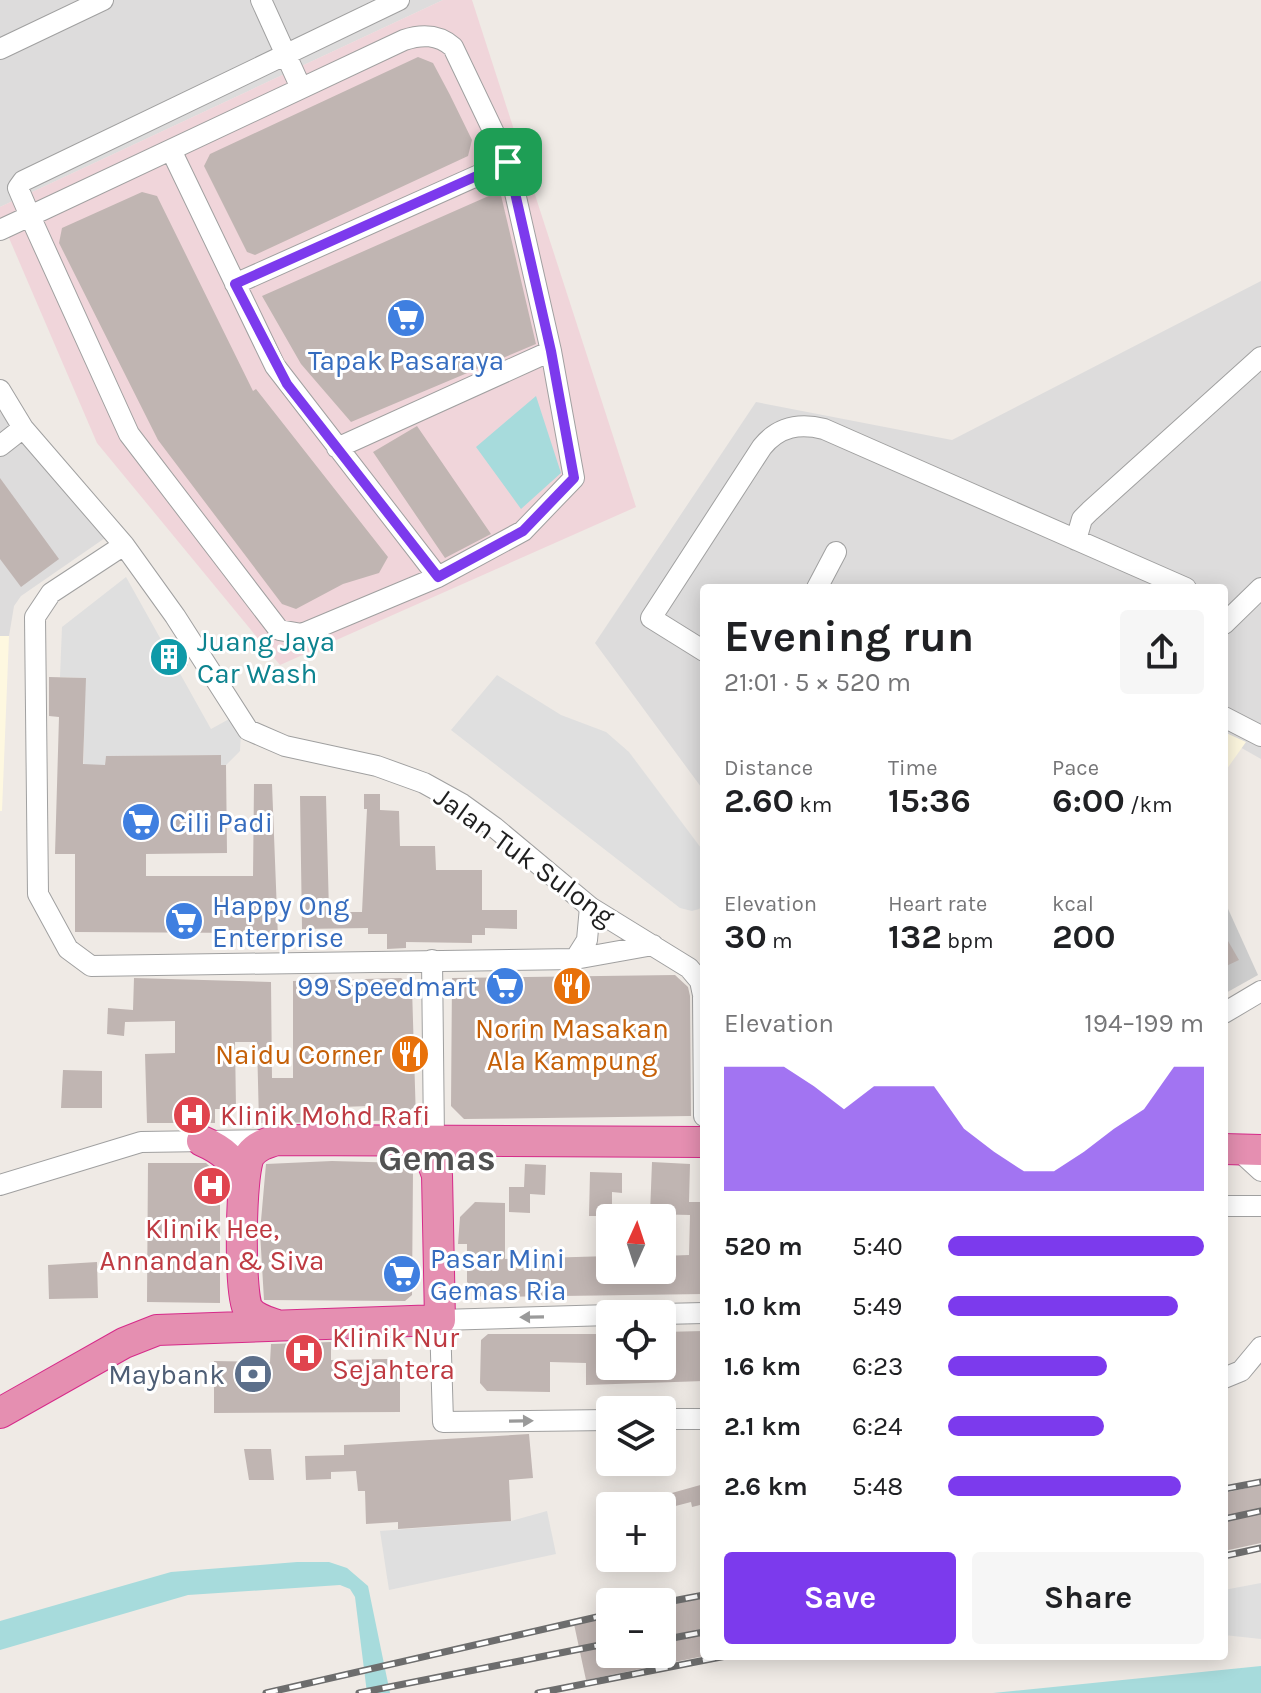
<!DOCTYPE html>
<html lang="en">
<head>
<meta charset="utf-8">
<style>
	body { margin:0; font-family:Karla,sans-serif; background:#f6f6f6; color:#202124; height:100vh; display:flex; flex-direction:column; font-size:30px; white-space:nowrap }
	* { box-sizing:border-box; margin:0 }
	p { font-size:26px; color:#757577 }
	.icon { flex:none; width:44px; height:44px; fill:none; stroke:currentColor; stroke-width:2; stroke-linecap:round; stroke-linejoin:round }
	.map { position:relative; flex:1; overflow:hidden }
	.drawer { position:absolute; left:700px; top:584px; width:528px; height:1076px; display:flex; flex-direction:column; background:#fff; border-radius:8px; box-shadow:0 4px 20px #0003 }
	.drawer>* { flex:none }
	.needle { width:52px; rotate:3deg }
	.controls { position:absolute; left:596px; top:1204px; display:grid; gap:16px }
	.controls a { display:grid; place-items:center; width:80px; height:80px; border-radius:8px; background:#fff; box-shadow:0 4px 20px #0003; font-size:40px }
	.pin { position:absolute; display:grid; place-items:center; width:68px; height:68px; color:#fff; margin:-34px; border-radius:16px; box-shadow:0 4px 12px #0006 }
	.round { display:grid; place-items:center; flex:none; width:84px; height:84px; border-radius:8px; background:#f6f6f6 }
	.summary { display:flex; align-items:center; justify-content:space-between; height:136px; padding:0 24px }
	h1 { font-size:44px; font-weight:700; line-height:60px }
	.figures { display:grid; grid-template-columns:repeat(3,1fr); gap:12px; height:136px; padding:8px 24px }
	.figures div { display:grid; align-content:center }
	.figures b { font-size:34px; font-weight:700 }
	.figures small { font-size:22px; font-weight:400 }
	.figures p { font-size:22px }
	.chart { height:224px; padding:16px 24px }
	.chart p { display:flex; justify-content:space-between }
	.chart svg { width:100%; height:144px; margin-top:8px; fill:#7c3aed; opacity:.7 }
	.cta { display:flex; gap:16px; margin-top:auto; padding:16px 24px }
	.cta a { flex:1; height:92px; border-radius:8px; background:#7c3aed; color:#fff; font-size:32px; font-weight:700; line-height:92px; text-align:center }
	.cta a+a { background:#f6f6f6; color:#202124 }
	ul { padding:0 24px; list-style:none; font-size:26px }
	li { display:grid; grid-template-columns:128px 96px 1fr; align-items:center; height:60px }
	li i { height:20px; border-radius:10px; background:#7c3aed }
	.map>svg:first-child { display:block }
	.residential { fill:#dddcdc }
	.commercial { fill:#f0d5da }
	.education { fill:#fef8e0 }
	.religious { fill:#cdcdcd }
	.parking { fill:#dfdfdf }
	.water { fill:#a7dbdc }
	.building { fill:#c0b5b2 }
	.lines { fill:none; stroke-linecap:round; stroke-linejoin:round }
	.minor-casing { stroke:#a0a0a0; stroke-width:22 }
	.highway-casing { stroke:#d62a89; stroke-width:32 }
	.minor { stroke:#fff; stroke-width:20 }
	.highway { stroke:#e58fb1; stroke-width:30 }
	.rail-casing { stroke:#6d6d6d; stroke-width:7 }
	.rail { stroke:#fff; stroke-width:4; stroke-dasharray:12; stroke-linecap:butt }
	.oneway { fill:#9a9a9a }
	.route-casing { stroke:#fff; stroke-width:16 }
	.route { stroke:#7c3aed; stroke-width:10 }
	.labels { text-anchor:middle; stroke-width:6; stroke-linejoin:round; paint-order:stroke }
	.shop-label { font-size:28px; fill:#366cbe; stroke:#fff; text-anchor:start }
	.culture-label { font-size:28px; fill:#0d838f; stroke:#fff; text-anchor:start }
	.street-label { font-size:28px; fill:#1f1f1f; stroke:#fff }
	.food-label { font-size:28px; fill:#c56008; stroke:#fff }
	.health-label { font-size:28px; fill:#be3a42; stroke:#fff; text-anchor:start }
	.service-label { font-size:28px; fill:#4e5e75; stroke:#fff; text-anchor:end }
	.district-label { font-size:36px; font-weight:bold; fill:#525252; stroke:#fff }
</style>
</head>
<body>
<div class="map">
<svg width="1261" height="1693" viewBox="0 0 1261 1693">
	<rect width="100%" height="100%" fill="#efeae5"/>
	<path class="residential" d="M 0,0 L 443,0 L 0,207 Z
		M 1261,281 L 1261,759 L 1224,738 L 1224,588 L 704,588 L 704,791 L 595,643 L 756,402 L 952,440 Z
		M 0,412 L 105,538 L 21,596 L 14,606 L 9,636 L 0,636 Z"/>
	<path class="commercial" d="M 443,0 L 472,0 L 636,507 L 280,665 L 97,443 L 0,217 L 0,207 Z"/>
	<path class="education" d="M 0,636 L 9,636 L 2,811 L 0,811 Z
		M 1224,732 L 1246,742 L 1224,773 Z"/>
	<path class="religious" d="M 1224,900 L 1258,975 L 1224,994 Z"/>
	<path class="parking" d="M 126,577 L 211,729 L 231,718 L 241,733 L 240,751 L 226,765 L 221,765 L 221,755 L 106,756 L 105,765 L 83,790 L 85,678 L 60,677 L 62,627 Z
		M 497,675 L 561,715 L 606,732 L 629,752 L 704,852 L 704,904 L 699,909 L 692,911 L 680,908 L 451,730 Z
		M 547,1511 L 556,1554 L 389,1590 L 380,1531 L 511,1521 Z
		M 1261,1583 L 1261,1639 L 1224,1635 L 1224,1590 Z"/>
	<path class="water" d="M 536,396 L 561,473 L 521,509 L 476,447 Z
		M 297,1562 L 329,1562 L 347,1568 L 368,1586 L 390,1693 L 367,1693 L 355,1597 L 350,1589 L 340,1585 L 188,1595 L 0,1650 L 0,1621 L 171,1572 Z
		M 1261,1666 L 1261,1693 L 993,1693 Z"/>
	<path class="building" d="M 418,57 L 433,63 L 450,95 L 472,140 L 468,156 L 255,255 L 247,252 L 204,166 L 210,154 Z
		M 500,191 L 536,344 L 351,422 L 301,364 L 262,296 Z
		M 142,192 L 157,196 L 253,391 L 256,389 L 388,557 L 379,573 L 343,584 L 296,609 L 282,604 L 158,440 L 59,243 L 62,228 Z
		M 417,426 L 491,534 L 445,558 L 373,452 Z
		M 0,478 L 59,559 L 21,587 L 0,559 Z
		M 171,639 L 188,665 L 168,675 L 151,649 Z
		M 49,677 L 86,678 L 83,764 L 105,765 L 106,756 L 221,755 L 221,765 L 226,765 L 227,853 L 146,854 L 146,876 L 253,876 L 254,784 L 272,784 L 278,938 L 254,938 L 254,933 L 75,932 L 75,854 L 55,854 L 59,717 L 49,716 Z
		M 364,794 L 380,794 L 380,810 L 399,811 L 400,846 L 435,846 L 436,870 L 482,870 L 482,910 L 517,910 L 517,929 L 485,928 L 485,935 L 472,935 L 472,943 L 406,942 L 406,948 L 387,949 L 387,934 L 368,934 L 368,928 L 302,929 L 300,796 L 326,796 L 329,912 L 362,912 L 367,809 L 364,809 Z
		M 1224,934 L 1239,960 L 1224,967 Z
		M 675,975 L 688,987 L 690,996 L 691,1116 L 464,1119 L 451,1106 L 452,978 Z
		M 134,978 L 271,982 L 272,1078 L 293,1078 L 293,981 L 401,978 L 412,988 L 416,1120 L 369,1121 L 369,1106 L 341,1107 L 341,1122 L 259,1123 L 257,1042 L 235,1042 L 236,1109 L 215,1109 L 215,1123 L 147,1123 L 145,1054 L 175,1053 L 175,1021 L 125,1022 L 124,1036 L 107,1034 L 108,1008 L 133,1010 Z
		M 63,1070 L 102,1071 L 102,1108 L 61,1108 Z
		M 332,1161 L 405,1163 L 413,1170 L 412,1295 L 405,1301 L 264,1300 L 260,1232 L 266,1164 Z
		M 652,1162 L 690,1164 L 689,1202 L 704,1202 L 704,1294 L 481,1297 L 467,1282 L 467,1244 L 458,1244 L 460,1217 L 475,1202 L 505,1203 L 505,1259 L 610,1256 L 610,1270 L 662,1270 L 662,1256 L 689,1255 L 690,1215 L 650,1214 Z
		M 148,1163 L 206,1163 L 220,1176 L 220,1303 L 147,1302 Z
		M 525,1164 L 546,1165 L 545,1195 L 530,1194 L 530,1213 L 509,1212 L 509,1187 L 524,1187 Z
		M 590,1172 L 622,1173 L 622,1193 L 612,1192 L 612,1216 L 589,1216 Z
		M 97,1262 L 98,1298 L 49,1299 L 48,1265 Z
		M 704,1331 L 704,1381 L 586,1385 L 586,1363 L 550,1362 L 550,1392 L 487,1391 L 480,1383 L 481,1340 L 488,1334 L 610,1334 L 610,1366 L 662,1366 L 662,1332 Z
		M 331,1342 L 331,1360 L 388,1359 L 400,1368 L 400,1412 L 214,1413 L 214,1361 L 270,1362 L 271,1344 Z
		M 529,1434 L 533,1478 L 509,1480 L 511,1521 L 398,1529 L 398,1522 L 366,1524 L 365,1491 L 358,1491 L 356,1471 L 331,1472 L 331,1479 L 306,1480 L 305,1456 L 344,1455 L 344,1445 Z
		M 244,1449 L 271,1449 L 274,1480 L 249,1480 Z
		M 704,1484 L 704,1504 L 692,1507 L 691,1502 L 664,1509 L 661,1496 Z
		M 1261,1485 L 1261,1543 L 1224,1551 L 1224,1493 Z
		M 704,1598 L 704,1656 L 586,1680 L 574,1624 L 610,1617 L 610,1654 L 662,1654 L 662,1606 Z"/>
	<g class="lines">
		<g class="minor-casing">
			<path id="minor" d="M 261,0 L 301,88
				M 0,49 L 103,0
				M 171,150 L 275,366 L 438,577
				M 0,230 L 30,216 L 404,40 C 422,34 438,34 453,47 L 508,162 L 551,351 L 574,478 L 523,531 L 438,577 L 302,634 L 279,630 L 129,434 L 30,216 L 18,188 L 23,181 L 399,0
				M 235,284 L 508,162
				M 0,390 L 23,428 L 124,545 L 175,616 L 248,730 L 285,746 L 377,766 L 424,783 L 462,804 L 494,827 L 590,907 L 689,968 L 700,981 L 703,995 L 704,1116
				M 0,446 L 23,428
				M 337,448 L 551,351
				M 1076,540 L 1082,519 L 1090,511 L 1261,357
				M 124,545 L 51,593 L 35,617 L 38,894 L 68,949 L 91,966 L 575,959 L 653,945
				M 817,588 L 836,552
				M 1224,624 L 1261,588
				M 704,651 L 651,618 L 762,447 C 779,426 800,423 824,429 L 1186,588
				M 1224,717 L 1261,736
				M 575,959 L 587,940 L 590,907
				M 432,960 L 434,1139
				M 1224,1013 L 1261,991
				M 1237,1149 L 1261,1171
				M 0,1185 L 141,1142 L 269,1140
				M 1224,1206 L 1261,1206
				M 662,1314 L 704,1313
				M 610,1315 L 440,1320 L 443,1422 L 610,1420
				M 1224,1378 L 1241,1371 L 1261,1347
				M 662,1419 L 704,1419"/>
		</g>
		<g class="highway-casing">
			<path id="highway" d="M 202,1141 C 223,1150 235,1161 244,1182
				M 1224,1149 L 1261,1150
				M 274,1324 C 265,1321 254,1318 248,1309 C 239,1294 240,1169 250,1155 C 257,1146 266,1143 277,1140 L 704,1142
				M 0,1413 L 124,1343 L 157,1330 L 440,1320 L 437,1175 L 431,1159 L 402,1139"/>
		</g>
		<use href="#minor" class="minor"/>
		<use href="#highway" class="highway"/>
		<g class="rail-casing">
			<path id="rail" d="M 1224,1489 L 1261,1482
				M 1224,1519 L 1261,1511
				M 1224,1556 L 1261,1548
				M 662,1603 L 704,1595
				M 662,1640 L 704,1632
				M 266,1693 L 610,1614
				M 359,1693 L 610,1643
				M 538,1693 L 726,1656"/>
		</g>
		<use href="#rail" class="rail"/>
	</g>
	<defs><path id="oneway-solid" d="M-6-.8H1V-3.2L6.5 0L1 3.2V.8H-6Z" transform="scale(2)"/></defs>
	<g class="oneway">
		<use href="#oneway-solid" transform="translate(532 1317) rotate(179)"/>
		<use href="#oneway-solid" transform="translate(521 1421) rotate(-1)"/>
	</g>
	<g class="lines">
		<g class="route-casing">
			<path id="route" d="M 508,162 L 551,351 L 574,478 L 523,531 L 438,577 L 287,384 L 235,284 Z"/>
		</g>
		<use href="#route" class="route"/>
	</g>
	<defs>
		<g id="supermarket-disc" transform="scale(2)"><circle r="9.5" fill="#3f7fe0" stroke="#fff"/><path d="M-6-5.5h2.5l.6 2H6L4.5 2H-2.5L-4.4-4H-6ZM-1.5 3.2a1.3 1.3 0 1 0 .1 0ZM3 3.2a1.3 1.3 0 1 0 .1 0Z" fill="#fff"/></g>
		<g id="building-disc" transform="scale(2)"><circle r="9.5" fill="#0f9aa8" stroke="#fff"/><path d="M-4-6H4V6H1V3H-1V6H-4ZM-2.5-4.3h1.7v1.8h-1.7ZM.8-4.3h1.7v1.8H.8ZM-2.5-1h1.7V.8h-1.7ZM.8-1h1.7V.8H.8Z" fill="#fff"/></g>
		<g id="restaurant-disc" transform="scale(2)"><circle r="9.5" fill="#e8710a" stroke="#fff"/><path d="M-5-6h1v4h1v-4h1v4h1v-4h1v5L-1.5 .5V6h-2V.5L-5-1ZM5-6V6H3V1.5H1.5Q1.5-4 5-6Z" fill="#fff"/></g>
		<g id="hospital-disc" transform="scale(2)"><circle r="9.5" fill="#e0444e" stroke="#fff"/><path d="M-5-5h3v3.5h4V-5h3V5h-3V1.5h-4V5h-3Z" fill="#fff"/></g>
		<g id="bank-disc" transform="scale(2)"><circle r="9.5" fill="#5c6f8a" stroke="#fff"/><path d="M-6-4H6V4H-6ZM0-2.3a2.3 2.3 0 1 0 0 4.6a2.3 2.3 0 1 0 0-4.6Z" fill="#fff"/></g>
	</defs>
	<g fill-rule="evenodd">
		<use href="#supermarket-disc" x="406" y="318"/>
		<use href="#building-disc" x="169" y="657"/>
		<use href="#supermarket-disc" x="141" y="822"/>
		<use href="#supermarket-disc" x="184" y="921"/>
		<use href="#supermarket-disc" x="505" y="986"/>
		<use href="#restaurant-disc" x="572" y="986"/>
		<use href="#restaurant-disc" x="410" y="1054"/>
		<use href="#hospital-disc" x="192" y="1115"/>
		<use href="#hospital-disc" x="212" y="1186"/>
		<use href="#supermarket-disc" x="402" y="1274"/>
		<use href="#hospital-disc" x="304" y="1353"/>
		<use href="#bank-disc" x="253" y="1374"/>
	</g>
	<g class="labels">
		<g class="shop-label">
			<text x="406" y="370" text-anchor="middle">Tapak Pasaraya</text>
			<text x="169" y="832">Cili Padi</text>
			<text x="212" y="915">Happy Ong<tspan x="212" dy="32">Enterprise</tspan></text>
			<text x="477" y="996" text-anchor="end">99 Speedmart</text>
			<text x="430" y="1268">Pasar Mini<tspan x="430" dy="32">Gemas Ria</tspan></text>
		</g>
		<g class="culture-label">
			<text x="197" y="651">Juang Jaya<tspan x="197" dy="32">Car Wash</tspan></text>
		</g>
		<g class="street-label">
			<text transform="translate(525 856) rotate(36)" y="10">Jalan Tuk Sulong</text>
		</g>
		<g class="food-label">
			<text x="572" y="1038">Norin Masakan<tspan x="572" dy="32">Ala Kampung</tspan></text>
			<text x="382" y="1064" text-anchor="end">Naidu Corner</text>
		</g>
		<g class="health-label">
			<text x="220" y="1125">Klinik Mohd Rafi</text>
			<text x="212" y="1238" text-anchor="middle">Klinik Hee,<tspan x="212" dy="32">Annandan &amp; Siva</tspan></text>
			<text x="332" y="1347">Klinik Nur<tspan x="332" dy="32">Sejahtera</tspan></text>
		</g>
		<g class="service-label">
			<text x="225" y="1384">Maybank</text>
		</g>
		<g class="district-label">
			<text x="437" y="1170">Gemas</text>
		</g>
	</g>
</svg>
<div class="controls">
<a><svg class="needle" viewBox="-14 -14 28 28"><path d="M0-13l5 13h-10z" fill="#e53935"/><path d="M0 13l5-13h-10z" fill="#757577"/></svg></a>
<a><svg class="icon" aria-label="locate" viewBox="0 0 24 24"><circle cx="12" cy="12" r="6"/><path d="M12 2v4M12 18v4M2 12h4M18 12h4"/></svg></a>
<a><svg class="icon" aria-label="layers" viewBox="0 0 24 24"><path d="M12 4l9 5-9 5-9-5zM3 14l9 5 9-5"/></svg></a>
<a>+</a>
<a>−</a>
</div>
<div class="pin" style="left:508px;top:162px;background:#1e9e55"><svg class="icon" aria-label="arrive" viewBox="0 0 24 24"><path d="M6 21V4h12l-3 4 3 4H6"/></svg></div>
<section class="drawer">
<div class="summary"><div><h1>Evening run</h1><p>21:01 · 5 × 520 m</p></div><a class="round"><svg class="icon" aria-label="share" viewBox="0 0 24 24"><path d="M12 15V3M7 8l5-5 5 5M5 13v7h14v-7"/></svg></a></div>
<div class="figures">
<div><p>Distance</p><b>2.60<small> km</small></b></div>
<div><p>Time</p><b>15:36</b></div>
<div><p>Pace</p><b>6:00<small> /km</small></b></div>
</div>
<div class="figures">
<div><p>Elevation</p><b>30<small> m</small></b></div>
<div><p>Heart rate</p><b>132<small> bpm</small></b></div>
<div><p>kcal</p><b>200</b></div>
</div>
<div class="chart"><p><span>Elevation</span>194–199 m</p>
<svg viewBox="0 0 160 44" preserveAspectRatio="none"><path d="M0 44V6L10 6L20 6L30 12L40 19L50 12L60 12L70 12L80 25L90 32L100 38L110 38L120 32L130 25L140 19L150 6L160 6V44z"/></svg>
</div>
<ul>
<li><b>520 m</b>5:40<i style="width:100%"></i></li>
<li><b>1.0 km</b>5:49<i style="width:90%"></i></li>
<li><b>1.6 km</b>6:23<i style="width:62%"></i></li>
<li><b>2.1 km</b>6:24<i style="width:61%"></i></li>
<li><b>2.6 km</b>5:48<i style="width:91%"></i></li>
</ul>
<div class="cta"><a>Save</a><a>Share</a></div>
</section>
</div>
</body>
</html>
